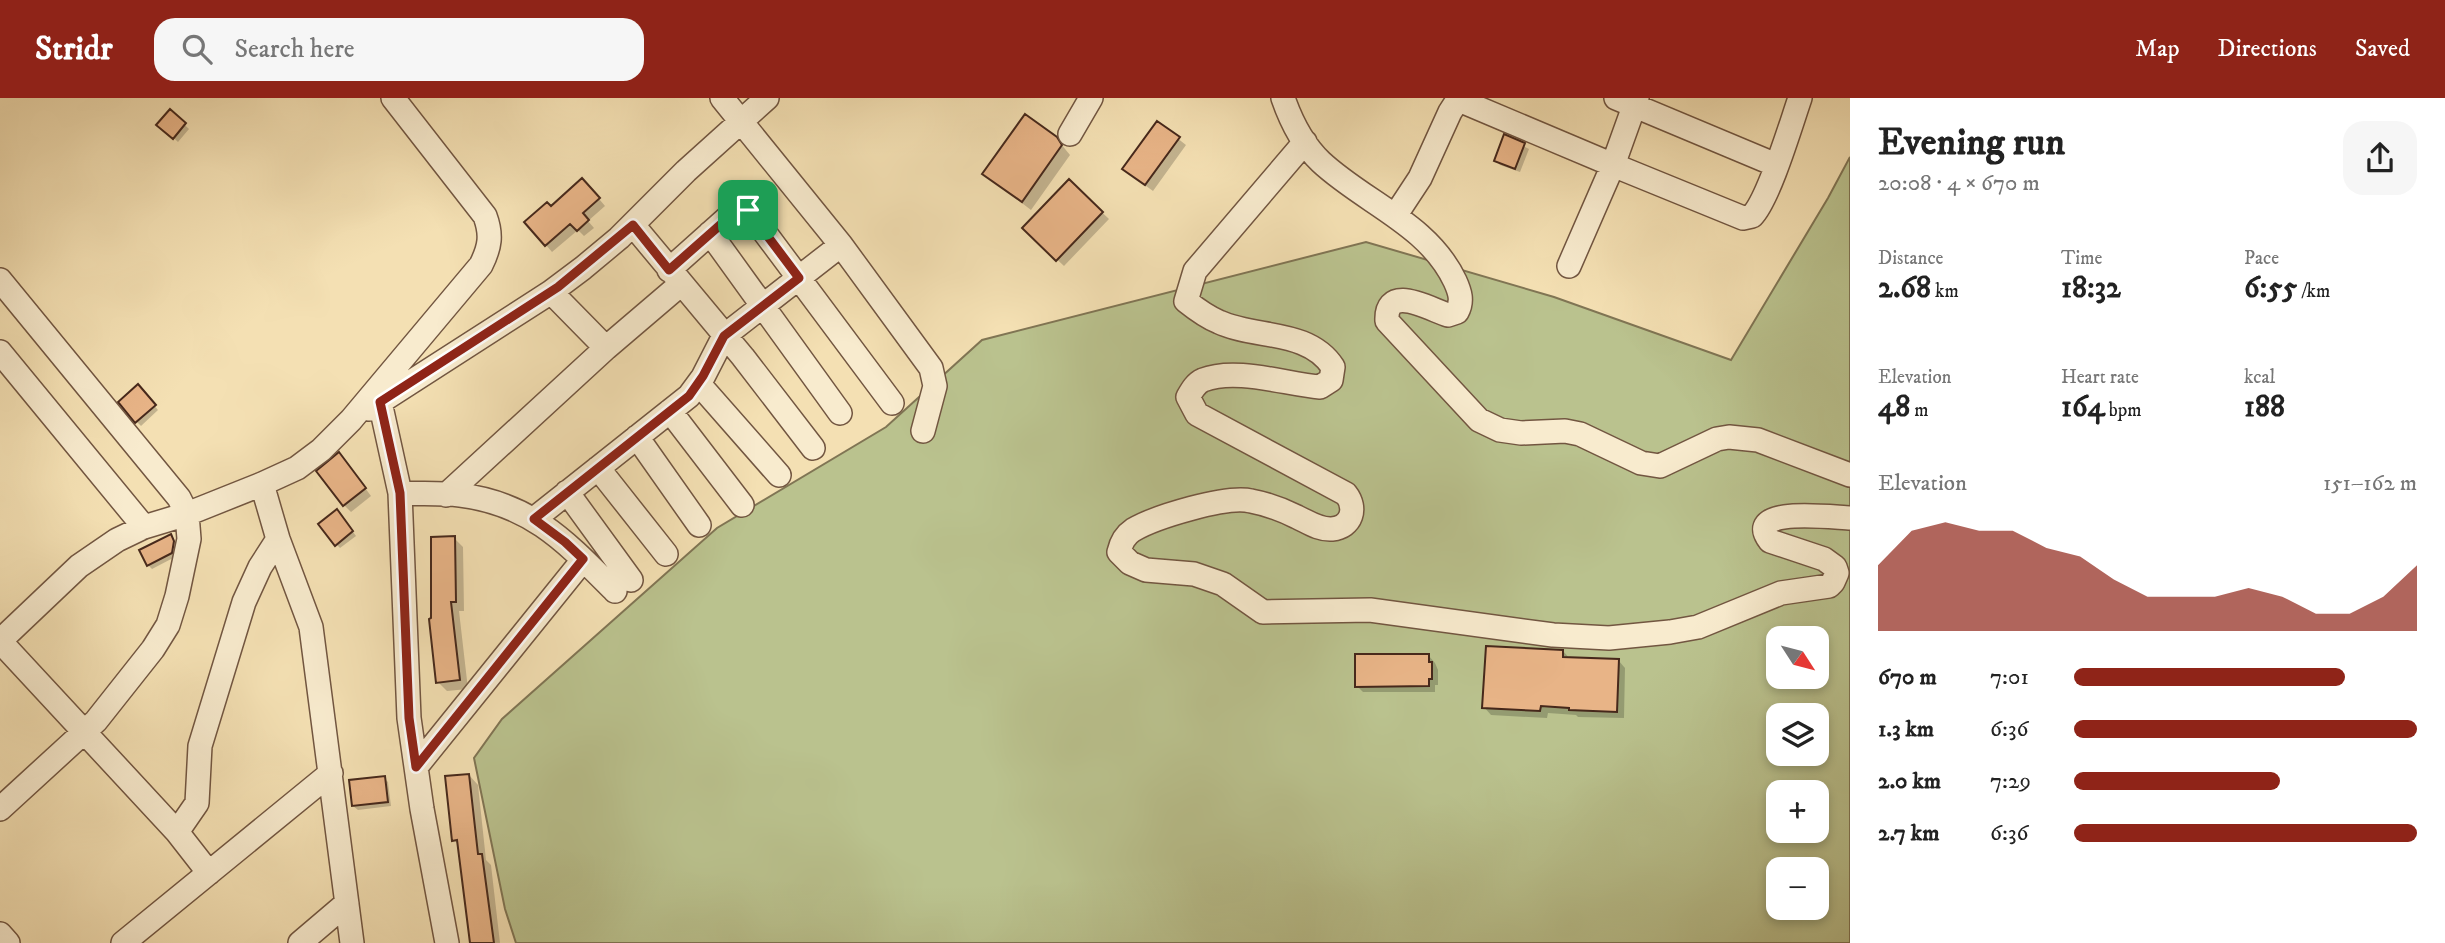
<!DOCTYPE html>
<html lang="en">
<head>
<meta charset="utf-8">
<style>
	body { margin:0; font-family:"IM FELL DW Pica",serif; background:#f6f6f6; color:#222; height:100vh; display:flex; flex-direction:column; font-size:26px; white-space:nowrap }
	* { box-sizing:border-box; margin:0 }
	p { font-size:23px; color:#767676 }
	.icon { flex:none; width:38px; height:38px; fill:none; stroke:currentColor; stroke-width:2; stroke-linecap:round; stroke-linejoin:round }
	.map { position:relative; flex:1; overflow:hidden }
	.details { display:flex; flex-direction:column; background:#fff; width:595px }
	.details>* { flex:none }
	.needle { width:46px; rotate:126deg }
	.fabs { position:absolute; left:1766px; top:528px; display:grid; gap:14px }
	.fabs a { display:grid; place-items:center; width:63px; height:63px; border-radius:14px; background:#fff; box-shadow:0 4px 10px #0003; font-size:35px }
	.pin { position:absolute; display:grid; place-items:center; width:60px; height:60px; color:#fff; margin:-30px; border-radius:14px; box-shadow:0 4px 10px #0006 }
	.round { display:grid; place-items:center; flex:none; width:74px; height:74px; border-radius:21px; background:#f6f6f6 }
	.headline { display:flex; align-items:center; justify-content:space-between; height:119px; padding:0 28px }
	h1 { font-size:38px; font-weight:800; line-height:52px }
	.metrics { display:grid; grid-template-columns:repeat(3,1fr); gap:10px; height:119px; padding:7px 28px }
	.metrics div { display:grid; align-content:center }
	.metrics b { font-size:30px; font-weight:800 }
	.metrics small { font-size:19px; font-weight:400 }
	.metrics p { font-size:19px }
	.chart { height:196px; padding:14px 28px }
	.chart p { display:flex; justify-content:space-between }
	.chart svg { width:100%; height:126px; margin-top:7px; fill:#8f2418; opacity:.7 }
	ul { padding:0 28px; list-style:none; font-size:23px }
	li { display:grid; grid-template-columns:112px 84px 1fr; align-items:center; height:52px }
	li i { height:18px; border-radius:9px; background:#8f2418 }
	header { display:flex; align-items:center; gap:42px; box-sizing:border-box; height:98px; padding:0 35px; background:#8f2418; color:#fff }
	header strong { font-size:33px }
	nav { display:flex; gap:38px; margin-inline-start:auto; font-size:24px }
	.search { width:490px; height:63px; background:#f6f6f6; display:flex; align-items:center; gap:18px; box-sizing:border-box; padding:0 24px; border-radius:21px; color:#767676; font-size:26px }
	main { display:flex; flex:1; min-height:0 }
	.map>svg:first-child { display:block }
	.green { fill:#bac28e; stroke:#807554; stroke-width:2; fill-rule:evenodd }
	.shadow { fill:#0003 }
	.building { fill:#e8b487; stroke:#46281b; stroke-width:2 }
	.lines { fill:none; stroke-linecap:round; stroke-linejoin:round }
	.minor-casing { stroke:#725641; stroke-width:26 }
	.minor { stroke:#f8ebce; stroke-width:23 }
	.route-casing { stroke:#fff; stroke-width:14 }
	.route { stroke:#8f2418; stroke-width:9 }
</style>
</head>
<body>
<header>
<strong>Stridr</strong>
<div class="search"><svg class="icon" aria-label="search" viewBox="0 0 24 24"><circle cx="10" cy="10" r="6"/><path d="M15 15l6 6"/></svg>Search here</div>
<nav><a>Map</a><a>Directions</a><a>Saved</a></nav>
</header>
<main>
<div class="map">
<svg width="1850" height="845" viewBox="0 0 1850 845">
	<rect width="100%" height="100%" fill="#f4e0b3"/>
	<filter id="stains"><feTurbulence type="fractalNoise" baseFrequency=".00286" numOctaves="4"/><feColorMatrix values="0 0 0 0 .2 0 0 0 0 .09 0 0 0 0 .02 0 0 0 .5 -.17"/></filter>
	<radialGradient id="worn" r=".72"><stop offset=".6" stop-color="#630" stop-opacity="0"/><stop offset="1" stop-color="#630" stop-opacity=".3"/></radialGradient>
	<path class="green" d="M 1850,59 L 1850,845 L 516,845 L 505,811 L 474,660 L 502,621 L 717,430 L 886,329 L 982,242 L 1366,144 L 1554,199 L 1731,262 L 1828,100 ZM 1778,541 L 1816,541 L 1816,579 L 1778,579 ZM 1778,618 L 1816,618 L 1816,656 L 1778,656 ZM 1778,695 L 1816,695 L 1816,733 L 1778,733 ZM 1778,772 L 1816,772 L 1816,810 L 1778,810 Z"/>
	<path class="shadow" d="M 170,13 L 189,31 L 178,44 L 159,26 Z
		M 1158,25 L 1186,47 L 1153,93 L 1131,77 Z
		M 1505,39 L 1529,51 L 1520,74 L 1500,67 L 1496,63 Z
		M 1056,40 L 1070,57 L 1031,112 L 984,76 Z
		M 1069,83 L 1109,121 L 1064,168 L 1024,130 Z
		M 589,89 L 605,108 L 588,123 L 594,130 L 584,138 L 578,132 L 552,154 L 546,147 Z
		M 138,289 L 158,312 L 141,328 L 137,324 Z
		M 345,363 L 371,398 L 351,414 L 344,407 Z
		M 341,417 L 356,438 L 340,450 L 336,446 Z
		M 170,439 L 178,449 L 175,459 L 152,471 L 148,467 Z
		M 454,440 L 463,449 L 464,513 L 459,513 L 468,591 L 447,593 L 438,584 Z
		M 1563,553 L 1570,561 L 1618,562 L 1625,570 L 1624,620 L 1578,619 L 1576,617 L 1548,615 L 1547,620 L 1491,617 L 1484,609 Z
		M 1429,558 L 1435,565 L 1438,572 L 1438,587 L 1435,587 L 1435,594 L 1363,594 L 1357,588 Z
		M 469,677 L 478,687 L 486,762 L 491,767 L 500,845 L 472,845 L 468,828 L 459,747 L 454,742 Z
		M 384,680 L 388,684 L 391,708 L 358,712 L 353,708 Z"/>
	<path class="building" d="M 170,11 L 186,25 L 173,41 L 156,27 Z
		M 1025,16 L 1057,39 L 1062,47 L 1022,104 L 982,76 Z
		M 1157,23 L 1180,39 L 1145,87 L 1122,71 Z
		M 1504,36 L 1525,45 L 1515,71 L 1494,63 Z
		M 582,80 L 600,100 L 583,115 L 589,122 L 577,133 L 570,126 L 545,148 L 524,124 L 547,104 L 551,108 Z
		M 1069,81 L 1103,114 L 1056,163 L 1022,130 Z
		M 138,286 L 156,307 L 135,325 L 118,304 Z
		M 339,354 L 366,390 L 343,408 L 316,373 Z
		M 337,411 L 353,433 L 335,448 L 318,426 Z
		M 171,436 L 174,443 L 172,455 L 147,468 L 139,452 Z
		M 455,438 L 456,504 L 451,504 L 460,582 L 436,585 L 429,521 L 431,520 L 431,439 Z
		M 1486,548 L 1563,552 L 1563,559 L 1619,561 L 1617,614 L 1569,612 L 1569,610 L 1541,608 L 1540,613 L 1482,610 Z
		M 1355,556 L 1429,556 L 1429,564 L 1432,564 L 1432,581 L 1429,581 L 1429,588 L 1355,589 Z
		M 469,676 L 478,756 L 482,756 L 494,845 L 470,845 L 457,742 L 452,743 L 445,678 Z
		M 385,678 L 388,704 L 352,708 L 349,682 Z"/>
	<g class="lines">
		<g class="minor-casing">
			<path id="minor" d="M 722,0 L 841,147 L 931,270 L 935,288 L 923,333
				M 1283,0 C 1291,23 1303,47 1321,64 C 1365,105 1428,126 1455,183 C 1460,194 1463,203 1457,214 L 1448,217 C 1431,212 1385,184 1387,223 L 1479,322 L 1500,332 L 1521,335 L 1565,333 L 1580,336 L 1641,365 L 1660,368 L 1717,341 L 1729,339 L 1758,342 L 1850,377
				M 1461,0 L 1466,5 L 1613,67 L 1637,0
				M 1616,0 L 1776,67
				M 1070,36 L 1091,0
				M 1305,44 L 1195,173 L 1186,203 C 1196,211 1207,219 1219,224 C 1256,241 1308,231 1333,269 L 1331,282 L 1320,289 C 1285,286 1236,269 1203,282 C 1196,285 1192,292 1188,299 L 1197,316 L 1346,396 C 1357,410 1352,429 1332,431 C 1319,432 1308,424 1297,419 C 1283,412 1267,406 1251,403 C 1227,397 1155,419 1133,432 C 1124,438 1121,445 1119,454 L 1130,465 L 1146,472 L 1194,476 L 1223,486 L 1263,514 L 1370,512 L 1553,537 L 1609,540 L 1670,534 L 1698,529 L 1781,495 L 1829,488 L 1833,484 L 1837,475 L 1835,469 L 1824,461 L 1770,443 C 1742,407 1836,420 1850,420
				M 1395,118 L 1420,80 L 1450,14 L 1459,0
				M 633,127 L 743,259 L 813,350
				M 710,135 L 840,315
				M 1569,168 L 1613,67 L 1743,120 L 1752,118 C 1769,101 1791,26 1800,0
				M 669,172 L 735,113 L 742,110 L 748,112 L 892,305
				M 0,182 L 179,400 L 187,416 L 189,441 L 177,498 L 168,527 L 153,551 L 96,623 L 0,711
				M 551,194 L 606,250
				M 0,254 L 144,429
				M 699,286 L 779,377
				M 380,304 L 400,395 L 409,620 L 422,711 L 447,845
				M 369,311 L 551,194 L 583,170 L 619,140 L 686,73 L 767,0
				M 670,313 L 742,407
				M 637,339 L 699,427
				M 598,370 L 666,456
				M 262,386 L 278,441 L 311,529 L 352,845
				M 567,394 L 631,482
				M 400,395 C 420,396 441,395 460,397 C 532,406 567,445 615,493
				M 446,397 L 606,250 L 681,186
				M 534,421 L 689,298 L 703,279 L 724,238 L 841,147
				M 0,543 L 79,468 L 117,442 L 144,429 L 187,416 L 262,386 L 297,370 L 321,352 L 351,322 L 481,167 C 490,149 492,137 485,118 L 393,0
				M 0,543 L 177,734 L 209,775
				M 416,669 L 583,462
				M 177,734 L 197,705 L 200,648 L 244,504 L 260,469 L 278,441
				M 0,836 L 8,845
				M 123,845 L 331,675
				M 300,845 L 347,805"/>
		</g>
		<use href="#minor" class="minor"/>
	</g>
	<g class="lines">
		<g class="route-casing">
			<path id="route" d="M 742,110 L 748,112 L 799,180 L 724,238 L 703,278 L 689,298 L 534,421 L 565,444 L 583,461 L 416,669 L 409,620 L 400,395 L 380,304 L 558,189 L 633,127 L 669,172 L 736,113 Z"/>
		</g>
		<use href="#route" class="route"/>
	</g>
	<rect width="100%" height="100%" filter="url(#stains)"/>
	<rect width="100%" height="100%" fill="url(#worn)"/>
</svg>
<div class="fabs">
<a><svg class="needle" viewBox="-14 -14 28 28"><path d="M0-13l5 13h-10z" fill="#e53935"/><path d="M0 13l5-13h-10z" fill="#767676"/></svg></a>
<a><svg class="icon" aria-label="layers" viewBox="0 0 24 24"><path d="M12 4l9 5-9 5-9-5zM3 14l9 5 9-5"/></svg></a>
<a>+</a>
<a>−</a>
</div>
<div class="pin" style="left:748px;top:112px;background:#1e9e55"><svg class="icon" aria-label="arrive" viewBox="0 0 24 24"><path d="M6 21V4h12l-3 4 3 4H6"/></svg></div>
</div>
<section class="details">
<div class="headline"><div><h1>Evening run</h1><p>20:08 · 4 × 670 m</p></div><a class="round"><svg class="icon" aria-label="share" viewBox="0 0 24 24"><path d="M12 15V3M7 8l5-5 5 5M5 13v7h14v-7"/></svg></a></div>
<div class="metrics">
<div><p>Distance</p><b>2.68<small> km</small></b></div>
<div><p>Time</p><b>18:32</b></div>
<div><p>Pace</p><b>6:55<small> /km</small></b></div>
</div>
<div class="metrics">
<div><p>Elevation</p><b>48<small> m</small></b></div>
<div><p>Heart rate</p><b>164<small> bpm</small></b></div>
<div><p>kcal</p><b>188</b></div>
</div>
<div class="chart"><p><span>Elevation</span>151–162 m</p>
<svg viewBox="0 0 160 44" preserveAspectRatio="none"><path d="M0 44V21L10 9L20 6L30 9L40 9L50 15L60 18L70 26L80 32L90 32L100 32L110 29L120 32L130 38L140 38L150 32L160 21V44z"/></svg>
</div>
<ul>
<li><b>670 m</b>7:01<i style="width:79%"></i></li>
<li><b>1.3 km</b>6:36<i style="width:100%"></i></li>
<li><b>2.0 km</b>7:29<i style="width:60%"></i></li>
<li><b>2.7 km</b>6:36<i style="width:100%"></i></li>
</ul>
</section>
</main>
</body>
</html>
